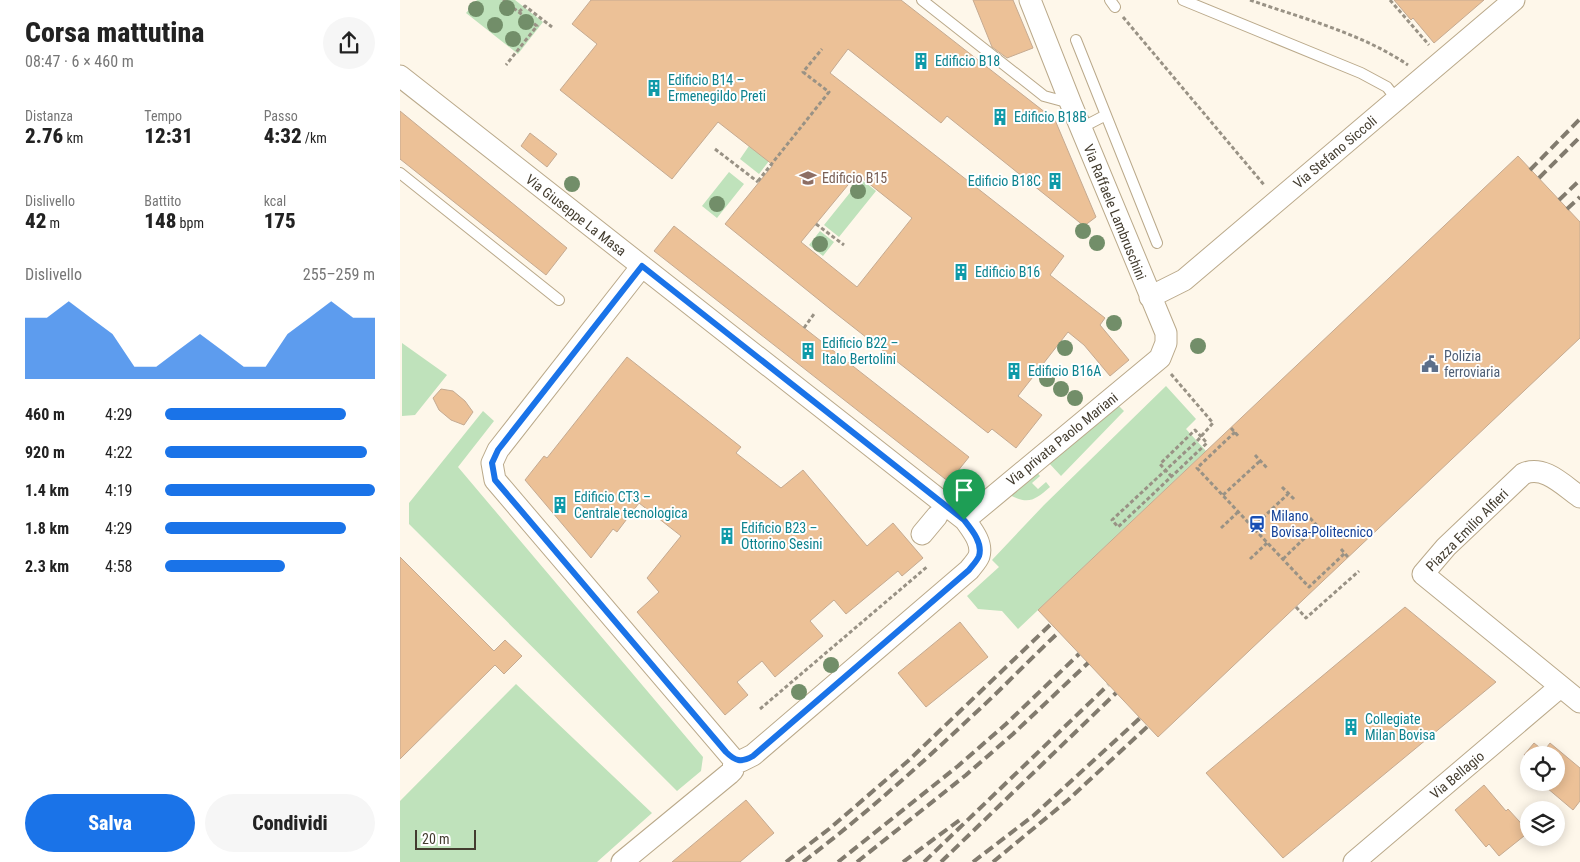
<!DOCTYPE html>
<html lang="it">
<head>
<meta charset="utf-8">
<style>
	body { margin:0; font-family:"Roboto Condensed",sans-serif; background:#f6f6f6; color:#222; height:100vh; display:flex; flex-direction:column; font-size:19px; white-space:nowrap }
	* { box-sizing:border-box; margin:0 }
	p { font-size:16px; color:#767676 }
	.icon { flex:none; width:28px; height:28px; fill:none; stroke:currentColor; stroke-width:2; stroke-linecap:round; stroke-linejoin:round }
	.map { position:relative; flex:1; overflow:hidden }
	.side { display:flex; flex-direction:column; background:#fff; width:400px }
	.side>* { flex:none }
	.controls { position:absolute; left:1120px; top:746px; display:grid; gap:10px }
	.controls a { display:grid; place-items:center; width:45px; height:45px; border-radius:50%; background:#fff; box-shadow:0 2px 12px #0003; font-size:25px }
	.scale { position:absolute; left:15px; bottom:12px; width:61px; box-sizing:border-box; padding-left:5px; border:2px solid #433c2f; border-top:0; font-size:14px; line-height:18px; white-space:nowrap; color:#433c2f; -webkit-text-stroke:4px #fff; paint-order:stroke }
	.pin { position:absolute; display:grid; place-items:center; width:42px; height:42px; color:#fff; margin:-51px -21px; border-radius:50% 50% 50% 0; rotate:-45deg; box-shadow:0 0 5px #0007 }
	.pin .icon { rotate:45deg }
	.round { display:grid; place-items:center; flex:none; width:52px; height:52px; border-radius:26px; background:#f6f6f6 }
	.overview { display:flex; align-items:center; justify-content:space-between; height:85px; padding:0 25px }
	h1 { font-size:28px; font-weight:800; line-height:38px }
	.figures { display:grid; grid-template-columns:repeat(3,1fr); gap:8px; height:85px; padding:5px 25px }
	.figures div { display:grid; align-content:center }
	.figures b { font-size:21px; font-weight:800 }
	.figures small { font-size:14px; font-weight:400 }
	.figures p { font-size:14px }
	.chart { height:140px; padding:10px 25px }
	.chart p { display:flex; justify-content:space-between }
	.chart svg { width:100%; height:90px; margin-top:5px; fill:#1a73e8; opacity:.7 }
	.action { display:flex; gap:10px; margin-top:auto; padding:10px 25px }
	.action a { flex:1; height:58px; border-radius:30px; background:#1a73e8; color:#fff; font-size:20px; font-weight:800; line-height:58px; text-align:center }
	.action a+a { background:#f6f6f6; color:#222 }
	ul { padding:0 25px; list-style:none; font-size:16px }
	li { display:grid; grid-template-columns:80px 60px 1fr; align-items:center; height:38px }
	li i { height:12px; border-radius:6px; background:#1a73e8 }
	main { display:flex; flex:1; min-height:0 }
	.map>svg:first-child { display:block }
	.green { fill:#bfe2bb }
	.building { fill:#ecc197; stroke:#c5aa91; fill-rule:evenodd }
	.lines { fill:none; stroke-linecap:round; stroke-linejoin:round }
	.lane-casing { stroke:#baa98a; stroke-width:12 }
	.street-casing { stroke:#baa98a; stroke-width:23 }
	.path { stroke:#999285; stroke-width:3; stroke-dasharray:4 2.5; stroke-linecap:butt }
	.lane { stroke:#fff; stroke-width:10 }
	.street { stroke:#fff; stroke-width:21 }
	.rail { stroke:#827b6e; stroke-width:4; stroke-dasharray:10 5; stroke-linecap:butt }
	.tree { fill:#728e69 }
	.route-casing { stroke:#fff; stroke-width:10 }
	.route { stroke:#1a73e8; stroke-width:6 }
	.labels { text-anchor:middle; stroke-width:4; stroke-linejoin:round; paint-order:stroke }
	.culture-label { font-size:14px; fill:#0d838f; stroke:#fff; text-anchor:start }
	.street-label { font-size:14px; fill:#433c2f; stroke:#fff }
	.education-label { font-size:14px; fill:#785e54; stroke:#fff; text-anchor:start }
	.service-label { font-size:14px; fill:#4e5e75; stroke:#fff; text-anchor:start }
	.transit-label { font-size:14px; fill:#164399; stroke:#fff; text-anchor:start }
</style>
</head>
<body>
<main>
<section class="side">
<div class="overview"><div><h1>Corsa mattutina</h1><p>08:47 · 6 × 460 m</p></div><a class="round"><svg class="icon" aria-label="share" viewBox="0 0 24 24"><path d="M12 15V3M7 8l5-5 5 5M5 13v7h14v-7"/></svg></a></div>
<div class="figures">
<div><p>Distanza</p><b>2.76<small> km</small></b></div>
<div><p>Tempo</p><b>12:31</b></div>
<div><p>Passo</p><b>4:32<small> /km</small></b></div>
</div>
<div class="figures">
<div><p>Dislivello</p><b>42<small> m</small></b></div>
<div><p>Battito</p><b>148<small> bpm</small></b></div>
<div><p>kcal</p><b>175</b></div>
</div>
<div class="chart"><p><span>Dislivello</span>255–259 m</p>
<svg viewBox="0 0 160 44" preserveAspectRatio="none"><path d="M0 44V14L10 14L20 6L30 14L40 22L50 38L60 38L70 30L80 22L90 30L100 38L110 38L120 22L130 14L140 6L150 14L160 14V44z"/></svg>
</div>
<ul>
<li><b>460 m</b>4:29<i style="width:86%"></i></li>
<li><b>920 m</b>4:22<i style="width:96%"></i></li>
<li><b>1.4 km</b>4:19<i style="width:100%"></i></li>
<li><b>1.8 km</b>4:29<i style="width:86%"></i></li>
<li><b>2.3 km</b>4:58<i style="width:57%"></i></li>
</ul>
<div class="action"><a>Salva</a><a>Condividi</a></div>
</section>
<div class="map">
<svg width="1180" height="862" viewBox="0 0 1180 862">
	<rect width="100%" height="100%" fill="#fef7ea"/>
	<path class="green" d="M 77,0 L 115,0 L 143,22 L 118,54 L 66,13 Z
		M 349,146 L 369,161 L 359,174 L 340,159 Z
		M 329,172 L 344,184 L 317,218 L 302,206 Z
		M 461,179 L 476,191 L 439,237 L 424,225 Z
		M 420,231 L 434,242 L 423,256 L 409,245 Z
		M 2,343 L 47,375 L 15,415 L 2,416 Z
		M 766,386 L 796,419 L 786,429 L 806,451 L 618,629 L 602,611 L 578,609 L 567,596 L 599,567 L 592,560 L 644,505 Z
		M 717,404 L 724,411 L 661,476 L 648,462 Z
		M 83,411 L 94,421 L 58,467 L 303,757 L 301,771 L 277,791 L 9,524 L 9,503 Z
		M 636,471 L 640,476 L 632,483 L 638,489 L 646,482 L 650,487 C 634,501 628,505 608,494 Z
		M 116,684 L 252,813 L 197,862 L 0,862 L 0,801 Z"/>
	<path class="building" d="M 191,0 L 501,0 L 655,120 L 696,217 L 684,226 L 547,116 L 541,123 L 448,49 L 430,73 L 664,256 L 650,275 L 705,318 L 700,325 L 729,360 L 710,376 L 684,345 L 668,332 L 618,396 L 642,415 L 616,448 L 592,429 L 588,433 L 434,312 L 325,224 L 373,165 L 318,122 L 272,179 L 160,90 L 197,44 L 172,24 ZM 457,174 L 512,218 L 457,287 L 401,242 Z
		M 573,0 L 613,0 L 633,48 L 607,58 L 592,47 Z
		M 994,0 L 1084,0 L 1034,43 L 1013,18 L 1011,20 Z
		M 0,111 L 167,248 L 146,275 L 0,159 Z
		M 130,133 L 157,154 L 147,167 L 121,146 Z
		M 1118,156 L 1180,222 L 1180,338 L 758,737 L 638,610 Z
		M 274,226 L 569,457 L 549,482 L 254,251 Z
		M 227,357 L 341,447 L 336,453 L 381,488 L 403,470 L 467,546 L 493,523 L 523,558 L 502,576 L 498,571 L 446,614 L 434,600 L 410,621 L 423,636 L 375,677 L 362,661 L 337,682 L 348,695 L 325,715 L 237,612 L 259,592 L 247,578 L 281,536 L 239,503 L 217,532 L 213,529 L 191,558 L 125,480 L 144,456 L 147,458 Z
		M 41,389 L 53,391 L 65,401 L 73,412 L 64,425 L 51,420 L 39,410 L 33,398 Z
		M 0,557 L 94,651 L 105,640 L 122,656 L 104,674 L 95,665 L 0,759 Z
		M 1005,607 L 1096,682 L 883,858 L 806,773 Z
		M 560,622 L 588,657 L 526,707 L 498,673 Z
		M 1134,743 L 1144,751 L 1150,743 L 1180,768 L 1180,801 L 1173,810 L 1140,782 L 1156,782 L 1156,755 L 1129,755 L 1129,758 L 1124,755 Z
		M 1084,785 L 1106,811 L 1108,809 L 1129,832 L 1099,856 L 1089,844 L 1086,847 L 1055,810 Z
		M 346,800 L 374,833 L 340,862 L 272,862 Z"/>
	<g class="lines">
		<g class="lane-casing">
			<path id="lane" d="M 522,0 L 644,96 L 670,103
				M 710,0 L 715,7
				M 783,0 L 961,73 L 987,87 L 997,100
				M 676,40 L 757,243
				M 681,128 L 706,115
				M 0,173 L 159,300"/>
		</g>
		<g class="street-casing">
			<path id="street" d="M 0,76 L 565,520 C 572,530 583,543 579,556 C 577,561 572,566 569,570 L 353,755 L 341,761 L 334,760
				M 242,266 L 98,450 L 92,463 L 95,480 L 334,760
				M 750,297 L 784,280 L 1114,0
				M 1180,497 C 1164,486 1144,464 1123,474 L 1046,547 L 1023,574 L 1180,702
				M 565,520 L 760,358 L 766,343 L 766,333 L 671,104 L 630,0
				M 522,534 L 537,516
				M 222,862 L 329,774 L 333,770 L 334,760
				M 954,862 L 1160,687"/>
		</g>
		<path class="path" d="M 103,0 L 137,26 L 106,65
			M 850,0 C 904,19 961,33 1008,65
			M 990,0 L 1029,45
			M 119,12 L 125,6 L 152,27
			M 723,17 L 865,186
			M 315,149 L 358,182
			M 358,181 L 429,92 L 403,72 L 422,49
			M 416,224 L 444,245
			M 404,328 L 414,314
			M 771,374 L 813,423 L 797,441 L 712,520 L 718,527 L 807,443 L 795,430 L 760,464 L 772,477
			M 831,428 L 839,437
			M 835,432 L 797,468 L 909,587 L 945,553
			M 855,455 L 867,468
			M 882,487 L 895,500
			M 823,495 L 860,461
			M 910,518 L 924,533
			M 853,527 L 888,494
			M 821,528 L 838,512
			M 941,549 L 948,557
			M 850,559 L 867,543
			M 883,559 L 917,526
			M 896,607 L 906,618 L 959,571
			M 360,709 L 528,566"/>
		<use href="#lane" class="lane"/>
		<use href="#street" class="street"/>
		<path class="rail" d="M 1130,170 L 1180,119
			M 1139,178 L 1180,137
			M 1159,200 L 1180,180
			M 1167,209 L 1180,197
			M 386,862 L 429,829 L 508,761 L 651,624
			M 403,862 C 462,817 517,768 571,717 C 601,690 629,660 659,632
			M 438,862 L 558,766 L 606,724 L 679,654
			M 457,862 L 566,775 L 613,734 L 688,663
			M 503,862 L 561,819
			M 524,862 L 708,685
			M 541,862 L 716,693
			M 573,862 L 633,816 L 740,718
			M 593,862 L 668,800 L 748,726"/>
	</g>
	<g class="tree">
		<circle cx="107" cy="8" r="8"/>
		<circle cx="76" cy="9" r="8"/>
		<circle cx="126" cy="22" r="8"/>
		<circle cx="95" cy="25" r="8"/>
		<circle cx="113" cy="39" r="8"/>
		<circle cx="172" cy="184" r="8"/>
		<circle cx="458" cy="191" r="8"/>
		<circle cx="317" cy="204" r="8"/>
		<circle cx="683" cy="231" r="8"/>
		<circle cx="697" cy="243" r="8"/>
		<circle cx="420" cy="244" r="8"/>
		<circle cx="714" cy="323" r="8"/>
		<circle cx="798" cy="346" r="8"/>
		<circle cx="665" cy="348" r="8"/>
		<circle cx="647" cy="379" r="8"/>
		<circle cx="661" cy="389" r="8"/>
		<circle cx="675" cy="398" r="8"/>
		<circle cx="431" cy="665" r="8"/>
		<circle cx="399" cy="692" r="8"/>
	</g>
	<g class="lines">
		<g class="route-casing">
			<path id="route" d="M 242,266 L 564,520 C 572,530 583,543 579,556 C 577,561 572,566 569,570 L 353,756 C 341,763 335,761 326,752 L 95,480 L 92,463 L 98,450 Z"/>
		</g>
		<use href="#route" class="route"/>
	</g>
	<defs>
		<g id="building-bare" transform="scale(1.35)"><path d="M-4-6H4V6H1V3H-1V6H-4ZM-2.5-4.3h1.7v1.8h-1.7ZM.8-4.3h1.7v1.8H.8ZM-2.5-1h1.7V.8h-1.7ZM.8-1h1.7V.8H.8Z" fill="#0f9aa8" stroke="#fff" stroke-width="2.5" paint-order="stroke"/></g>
		<g id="university-bare" transform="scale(1.35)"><path d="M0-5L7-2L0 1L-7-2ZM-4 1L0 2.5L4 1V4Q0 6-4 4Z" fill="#8d6e63" stroke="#fff" stroke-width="2.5" paint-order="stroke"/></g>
		<g id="civic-bare" transform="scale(1.35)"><path d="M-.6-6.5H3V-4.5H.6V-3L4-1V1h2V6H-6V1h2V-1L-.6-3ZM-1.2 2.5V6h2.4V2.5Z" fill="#5c6f8a" stroke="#fff" stroke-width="2.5" paint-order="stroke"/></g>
		<g id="station-bare" transform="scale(1.35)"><path d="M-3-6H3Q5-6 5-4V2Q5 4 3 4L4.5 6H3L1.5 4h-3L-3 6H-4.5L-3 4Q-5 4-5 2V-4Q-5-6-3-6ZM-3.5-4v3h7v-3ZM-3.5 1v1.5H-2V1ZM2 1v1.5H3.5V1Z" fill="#1a4fb4" stroke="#fff" stroke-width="2.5" paint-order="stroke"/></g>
	</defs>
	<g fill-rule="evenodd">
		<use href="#building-bare" x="521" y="61"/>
		<use href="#building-bare" x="254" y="88"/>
		<use href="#building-bare" x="600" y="117"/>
		<use href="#university-bare" x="408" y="178"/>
		<use href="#building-bare" x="655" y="181"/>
		<use href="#building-bare" x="561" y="272"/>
		<use href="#building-bare" x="408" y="351"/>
		<use href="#civic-bare" x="1030" y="364"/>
		<use href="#building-bare" x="614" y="371"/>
		<use href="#building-bare" x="160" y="505"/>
		<use href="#station-bare" x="857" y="524"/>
		<use href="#building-bare" x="327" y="536"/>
		<use href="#building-bare" x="951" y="727"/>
	</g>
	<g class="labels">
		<g class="culture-label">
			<text x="535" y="66">Edificio B18</text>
			<text x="268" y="85">Edificio B14 –<tspan x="268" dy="16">Ermenegildo Preti</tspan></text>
			<text x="614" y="122">Edificio B18B</text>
			<text x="641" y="186" text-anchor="end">Edificio B18C</text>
			<text x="575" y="277">Edificio B16</text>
			<text x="422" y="348">Edificio B22 –<tspan x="422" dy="16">Italo Bertolini</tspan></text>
			<text x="628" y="376">Edificio B16A</text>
			<text x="174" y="502">Edificio CT3 –<tspan x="174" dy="16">Centrale tecnologica</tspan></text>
			<text x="341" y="533">Edificio B23 –<tspan x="341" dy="16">Ottorino Sesini</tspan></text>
			<text x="965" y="724">Collegiate<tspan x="965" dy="16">Milan Bovisa</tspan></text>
		</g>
		<g class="street-label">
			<text transform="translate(935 152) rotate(-40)" y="5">Via Stefano Siccoli</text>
			<text transform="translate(715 212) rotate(68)" y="5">Via Raffaele Lambruschini</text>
			<text transform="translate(176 215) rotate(38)" y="5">Via Giuseppe La Masa</text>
			<text transform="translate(662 439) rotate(-39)" y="5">Via privata Paolo Mariani</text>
			<text transform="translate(1067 530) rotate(-45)" y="5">Piazza Emilio Alfieri</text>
			<text transform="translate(1057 775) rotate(-40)" y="5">Via Bellagio</text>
		</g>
		<g class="education-label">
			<text x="422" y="183">Edificio B15</text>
		</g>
		<g class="service-label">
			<text x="1044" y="361">Polizia<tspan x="1044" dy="16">ferroviaria</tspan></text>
		</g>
		<g class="transit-label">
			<text x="871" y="521">Milano<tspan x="871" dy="16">Bovisa-Politecnico</tspan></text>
		</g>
	</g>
</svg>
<div class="controls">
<a><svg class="icon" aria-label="locate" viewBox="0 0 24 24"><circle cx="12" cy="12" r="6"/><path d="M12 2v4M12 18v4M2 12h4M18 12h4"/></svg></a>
<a><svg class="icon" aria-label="layers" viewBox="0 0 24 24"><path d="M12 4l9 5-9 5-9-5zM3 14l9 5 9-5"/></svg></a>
</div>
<div class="scale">20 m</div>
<div class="pin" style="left:564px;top:520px;background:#1e9e55"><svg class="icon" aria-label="arrive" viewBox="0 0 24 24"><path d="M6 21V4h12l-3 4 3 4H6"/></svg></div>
</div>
</main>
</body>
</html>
